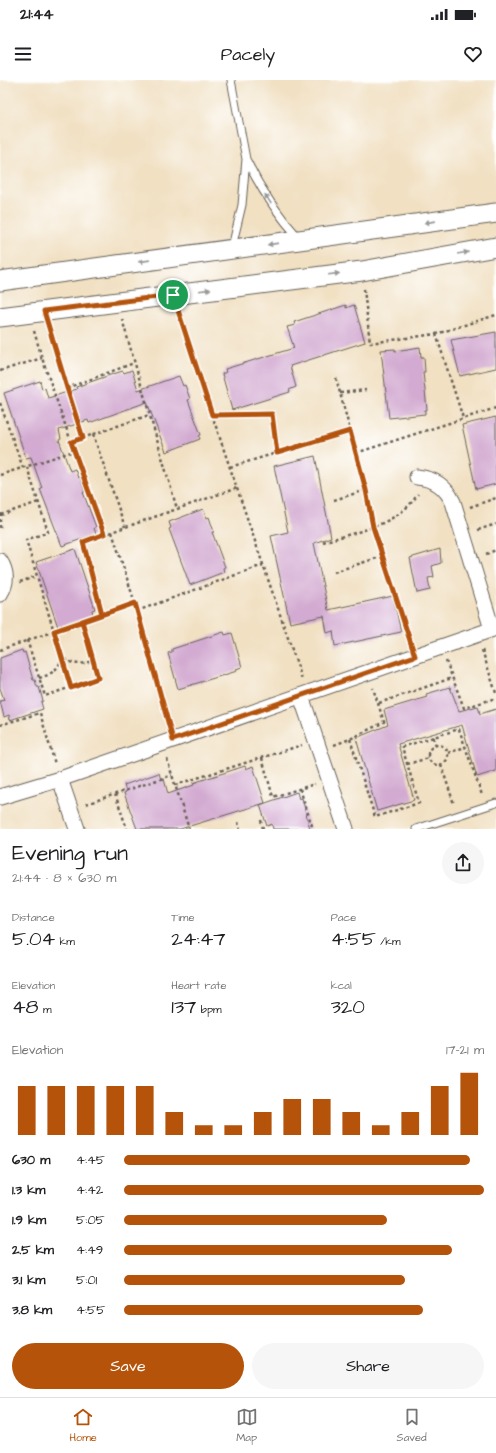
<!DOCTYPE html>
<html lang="en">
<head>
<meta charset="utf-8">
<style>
	body { margin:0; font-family:"Architects Daughter",sans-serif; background:#f6f6f6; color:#202124; height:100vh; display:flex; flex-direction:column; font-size:15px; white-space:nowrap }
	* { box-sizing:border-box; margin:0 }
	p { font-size:13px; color:#757577 }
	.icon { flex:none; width:22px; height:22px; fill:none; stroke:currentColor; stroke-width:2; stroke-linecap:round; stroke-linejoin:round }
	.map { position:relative; height:749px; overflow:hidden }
	.details { display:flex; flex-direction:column; background:#fff; flex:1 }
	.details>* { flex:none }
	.pin { position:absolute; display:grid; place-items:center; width:34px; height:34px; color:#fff; margin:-17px; border:2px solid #fff; border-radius:50%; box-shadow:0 1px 4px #0007 }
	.round { display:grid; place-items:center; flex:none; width:42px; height:42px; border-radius:21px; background:#f6f6f6 }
	.head { display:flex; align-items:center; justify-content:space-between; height:68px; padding:0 12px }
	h1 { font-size:22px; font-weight:600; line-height:30px }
	.stats { display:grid; grid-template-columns:repeat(3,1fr); gap:6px; height:68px; padding:4px 12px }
	.stats div { display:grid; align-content:center }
	.stats b { font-size:20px; font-weight:600 }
	.stats small { font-size:11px; font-weight:400 }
	.stats p { font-size:11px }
	.chart { height:112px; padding:8px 12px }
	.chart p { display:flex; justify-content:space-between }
	.chart svg { width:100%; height:72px; margin-top:4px; stroke:#b45309; stroke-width:6 }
	.button { display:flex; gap:8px; margin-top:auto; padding:8px 12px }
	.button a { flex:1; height:46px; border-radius:24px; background:#b45309; color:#fff; font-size:16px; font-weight:600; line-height:46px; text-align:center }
	.button a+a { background:#f6f6f6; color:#202124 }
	ul { padding:0 12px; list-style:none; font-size:13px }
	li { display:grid; grid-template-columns:64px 48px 1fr; align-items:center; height:30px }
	li i { height:10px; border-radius:5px; background:#b45309 }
	.status { display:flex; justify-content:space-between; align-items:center; height:28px; padding:0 20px; background:#fff; direction:ltr }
	.status svg { height:11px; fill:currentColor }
	header { display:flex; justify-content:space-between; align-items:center; height:52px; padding:0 12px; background:#fff; font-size:18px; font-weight:600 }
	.dock { display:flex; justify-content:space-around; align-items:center; height:56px; border-top:1px solid #e0e0e0; background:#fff; font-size:11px; color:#757577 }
	.dock a { display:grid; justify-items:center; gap:2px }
	.dock .selected { color:#b45309 }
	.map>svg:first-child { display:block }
	.building { fill:#d3aad1 }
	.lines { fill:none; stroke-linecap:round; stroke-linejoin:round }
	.service-casing { stroke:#676156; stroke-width:9 }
	.minor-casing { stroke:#676156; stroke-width:17 }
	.tertiary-casing { stroke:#676156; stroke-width:21 }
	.path { stroke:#676156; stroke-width:2.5; stroke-dasharray:3 3; stroke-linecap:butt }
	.service { stroke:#fff; stroke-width:7 }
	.minor { stroke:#fff; stroke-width:15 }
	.tertiary { stroke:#fff; stroke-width:19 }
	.oneway { fill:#999 }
	.route-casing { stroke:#fff; stroke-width:8 }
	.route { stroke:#b45309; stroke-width:5 }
</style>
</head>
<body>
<div class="status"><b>21:44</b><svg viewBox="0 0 49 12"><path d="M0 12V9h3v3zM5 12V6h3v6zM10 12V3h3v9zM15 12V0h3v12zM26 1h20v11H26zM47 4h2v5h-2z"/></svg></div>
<header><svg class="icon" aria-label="menu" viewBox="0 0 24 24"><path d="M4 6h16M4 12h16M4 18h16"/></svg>Pacely<svg class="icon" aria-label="heart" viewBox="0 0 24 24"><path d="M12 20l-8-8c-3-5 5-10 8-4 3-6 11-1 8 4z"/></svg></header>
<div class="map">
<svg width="496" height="749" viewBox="0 0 496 749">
	<rect width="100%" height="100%" fill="#fff"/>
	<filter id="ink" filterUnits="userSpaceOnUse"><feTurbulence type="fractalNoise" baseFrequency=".025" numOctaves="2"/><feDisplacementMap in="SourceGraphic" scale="8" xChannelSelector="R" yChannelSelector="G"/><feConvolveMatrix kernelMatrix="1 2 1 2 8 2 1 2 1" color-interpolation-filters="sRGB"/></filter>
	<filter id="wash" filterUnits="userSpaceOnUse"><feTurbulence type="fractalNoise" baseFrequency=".012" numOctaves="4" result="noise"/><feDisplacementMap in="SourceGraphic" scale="16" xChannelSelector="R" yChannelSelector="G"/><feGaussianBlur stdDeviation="0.9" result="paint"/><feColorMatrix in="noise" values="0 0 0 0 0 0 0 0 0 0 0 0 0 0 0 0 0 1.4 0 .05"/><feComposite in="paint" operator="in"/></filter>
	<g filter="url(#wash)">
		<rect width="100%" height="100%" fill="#f1e0c2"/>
		<g id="blocks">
			<path class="building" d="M 346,225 L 346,228 L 354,225 L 365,262 L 290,286 L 296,307 L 289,310 L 290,312 L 232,330 L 222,294 L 226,292 L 225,289 L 294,268 L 287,247 L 295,245 L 294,242 Z
				M 496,252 L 496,288 L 460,296 L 451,260 Z
				M 420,267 L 421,277 L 424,277 L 425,292 L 423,292 L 427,330 L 425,330 L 425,334 L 389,338 L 381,270 L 395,269 L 395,271 Z
				M 132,290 L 138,310 L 179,296 L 183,306 L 185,305 L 190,319 L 188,320 L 201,355 L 199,356 L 200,359 L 166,372 L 147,322 L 89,343 L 88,340 L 59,350 L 61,359 L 59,360 L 70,391 L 75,389 L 78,398 L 80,397 L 85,412 L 83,412 L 96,447 L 94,448 L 96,454 L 62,466 L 40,409 L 42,408 L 31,377 L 26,378 L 4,313 L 40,301 L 42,309 L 45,308 L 48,318 L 77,309 L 76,307 L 113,294 L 123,291 L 124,293 Z
				M 496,337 L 496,404 L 476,409 L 462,345 Z
				M 315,376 L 331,457 L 314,463 L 328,530 L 393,516 L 401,552 L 335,566 L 333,551 L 327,553 L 324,536 L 290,543 L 271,456 L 288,452 L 274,386 Z
				M 203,429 L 207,438 L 209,437 L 214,452 L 212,452 L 225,487 L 223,488 L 224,492 L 190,505 L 169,449 L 171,448 L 169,442 Z
				M 75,469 L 95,529 L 92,530 L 93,535 L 58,547 L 36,482 Z
				M 440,469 L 441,483 L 432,486 L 434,497 L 428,498 L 430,510 L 417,513 L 410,478 Z
				M 224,552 L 225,555 L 232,553 L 242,587 L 236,589 L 237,591 L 178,609 L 168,573 L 172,572 L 172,569 Z
				M 22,570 L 23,573 L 25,572 L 33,600 L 35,600 L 37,607 L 39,607 L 43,621 L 41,622 L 43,629 L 10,640 L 9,635 L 4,637 L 0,621 L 4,620 L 0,608 L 0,578 Z
				M 450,607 L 459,631 L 478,626 L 480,634 L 496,629 L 496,691 L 477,697 L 462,645 L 398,664 L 414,720 L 377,731 L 356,658 L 388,645 L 384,630 L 427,617 L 426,614 Z
				M 245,686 L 246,689 L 253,686 L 265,723 L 180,749 L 137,749 L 124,713 L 126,712 L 124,705 L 159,693 L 161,700 L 164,699 L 168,714 L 194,705 L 193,703 Z
				M 297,712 L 299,719 L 302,718 L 310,749 L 273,749 L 272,744 L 267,746 L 260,725 Z"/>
		</g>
	</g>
	<g filter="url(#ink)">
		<use href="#blocks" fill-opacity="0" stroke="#676156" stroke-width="1"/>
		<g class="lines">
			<g class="service-casing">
				<path id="service" d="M 231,0 L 246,79 L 242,125 L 232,167
					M 247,81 C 261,110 277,134 299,158
					M 416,749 L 496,723"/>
			</g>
			<g class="minor-casing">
				<path id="minor" d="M 417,397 C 435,399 445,406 453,422 L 492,549
					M 0,481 C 7,492 7,503 0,514
					M 301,616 L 346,749
					M 60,699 L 77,749
					M 0,717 L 60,699 L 496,548"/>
			</g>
			<g class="tertiary-casing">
				<path id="tertiary" d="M 0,201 L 496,133
					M 0,237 L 362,191 L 496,167"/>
			</g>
			<path class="path" d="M 364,209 L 370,263 L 436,254 L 496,235
				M 178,232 L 212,335 L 302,599
				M 122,239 L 177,429
				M 49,247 L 83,358
				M 34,251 L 42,278 L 103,454
				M 436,254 L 463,338
				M 0,291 L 42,278
				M 336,298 L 366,410 L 373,447 L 410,561
				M 67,308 L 134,283
				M 340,313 L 366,310
				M 0,323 L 23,388
				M 212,335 L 272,334 L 277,373
				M 93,354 L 125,447
				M 71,362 L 149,335
				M 356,373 L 496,328
				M 27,387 L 48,452 L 26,460 L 71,607
				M 230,387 L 350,351
				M 0,395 L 74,371
				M 334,420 L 366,410
				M 470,427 L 496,418
				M 0,433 L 0,450
				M 1,435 L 38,422
				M 478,450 L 496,444
				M 112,452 L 135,523 L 168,644
				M 323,462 C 358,451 397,446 418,414
				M 486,474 L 496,470
				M 334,492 L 383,476
				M 20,502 L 37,496
				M 137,531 L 263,485
				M 102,534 L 83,462 L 237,408
				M 27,560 L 45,616 L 98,598 L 82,541
				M 0,570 L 135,523
				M 482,570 L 496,613
				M 446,581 L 464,628 L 496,618
				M 39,598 C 51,595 59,589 62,577 C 72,585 81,586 93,580
				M 379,623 L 452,598
				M 0,645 L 40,633 L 55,684
				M 433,657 L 436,666
				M 350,659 L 375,737 L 419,723 L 402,667 L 459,649 L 482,715
				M 334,665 L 350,659 L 384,642 L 373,608
				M428 675a10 10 0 1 1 20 0a10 10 0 1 1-20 0Z
				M 448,673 L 465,667
				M 262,678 L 273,717 L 315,704
				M 167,679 L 189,749
				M 407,684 L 429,678
				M 441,685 L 454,724
				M 175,705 L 302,665
				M 300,709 L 313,749
				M 115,714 L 127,749
				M 86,724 L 172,695
				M 261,740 L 263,749
				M 238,742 L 240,749"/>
			<use href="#service" class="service"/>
			<use href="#minor" class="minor"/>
			<use href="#tertiary" class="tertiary"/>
		</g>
		<defs><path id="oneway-solid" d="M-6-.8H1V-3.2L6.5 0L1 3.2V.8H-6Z"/></defs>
		<g class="oneway">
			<use href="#oneway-solid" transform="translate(268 119) rotate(-123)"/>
			<use href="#oneway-solid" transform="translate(430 142) rotate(172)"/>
			<use href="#oneway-solid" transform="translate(273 164) rotate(172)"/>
			<use href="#oneway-solid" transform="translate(463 173) rotate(-10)"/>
			<use href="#oneway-solid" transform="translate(144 181) rotate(172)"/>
			<use href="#oneway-solid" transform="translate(334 194) rotate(-7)"/>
			<use href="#oneway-solid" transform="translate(205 210) rotate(-7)"/>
		</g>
	</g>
	<g class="lines" filter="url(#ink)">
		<g class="route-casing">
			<path id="route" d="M 173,215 L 44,231 L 67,308 L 83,358 L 71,362 L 104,454 L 83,462 L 102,534 L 82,541 L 98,598 L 71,608 L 54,551 C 81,542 108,533 135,523 L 173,660 L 415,576 L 373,447 L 366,410 L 350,351 L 277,373 L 272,334 L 212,335 L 173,215"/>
		</g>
		<use href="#route" class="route"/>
	</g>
</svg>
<div class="pin" style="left:173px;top:215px;background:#1e9e55"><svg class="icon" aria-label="arrive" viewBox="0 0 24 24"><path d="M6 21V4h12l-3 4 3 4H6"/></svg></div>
</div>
<section class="details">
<div class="head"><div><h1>Evening run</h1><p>21:44 · 8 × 630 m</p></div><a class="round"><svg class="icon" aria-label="share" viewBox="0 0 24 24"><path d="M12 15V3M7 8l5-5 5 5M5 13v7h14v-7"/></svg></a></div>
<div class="stats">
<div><p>Distance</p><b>5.04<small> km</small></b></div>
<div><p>Time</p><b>24:47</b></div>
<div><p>Pace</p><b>4:55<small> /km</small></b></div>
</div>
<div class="stats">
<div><p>Elevation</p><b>48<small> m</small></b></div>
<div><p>Heart rate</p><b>137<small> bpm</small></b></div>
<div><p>kcal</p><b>320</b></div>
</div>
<div class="chart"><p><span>Elevation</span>17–21 m</p>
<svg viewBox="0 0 160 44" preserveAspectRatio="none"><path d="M5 44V14M15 44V14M25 44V14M35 44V14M45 44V14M55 44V30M65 44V38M75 44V38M85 44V30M95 44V22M105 44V22M115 44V30M125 44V38M135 44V30M145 44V14M155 44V6"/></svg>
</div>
<ul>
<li><b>630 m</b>4:45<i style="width:96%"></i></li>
<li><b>1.3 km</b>4:42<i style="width:100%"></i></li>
<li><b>1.9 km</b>5:05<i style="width:73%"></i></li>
<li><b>2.5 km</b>4:49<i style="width:91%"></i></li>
<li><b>3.1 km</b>5:01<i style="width:78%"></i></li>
<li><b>3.8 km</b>4:55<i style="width:83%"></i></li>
</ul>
<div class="button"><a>Save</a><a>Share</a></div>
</section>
<nav class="dock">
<a class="selected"><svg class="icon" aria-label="home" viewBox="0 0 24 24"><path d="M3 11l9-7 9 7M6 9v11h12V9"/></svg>Home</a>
<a><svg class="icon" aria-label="map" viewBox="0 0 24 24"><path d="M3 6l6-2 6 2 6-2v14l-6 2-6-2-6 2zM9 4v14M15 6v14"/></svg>Map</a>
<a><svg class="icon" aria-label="saved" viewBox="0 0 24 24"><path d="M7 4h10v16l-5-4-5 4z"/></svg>Saved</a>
</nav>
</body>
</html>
